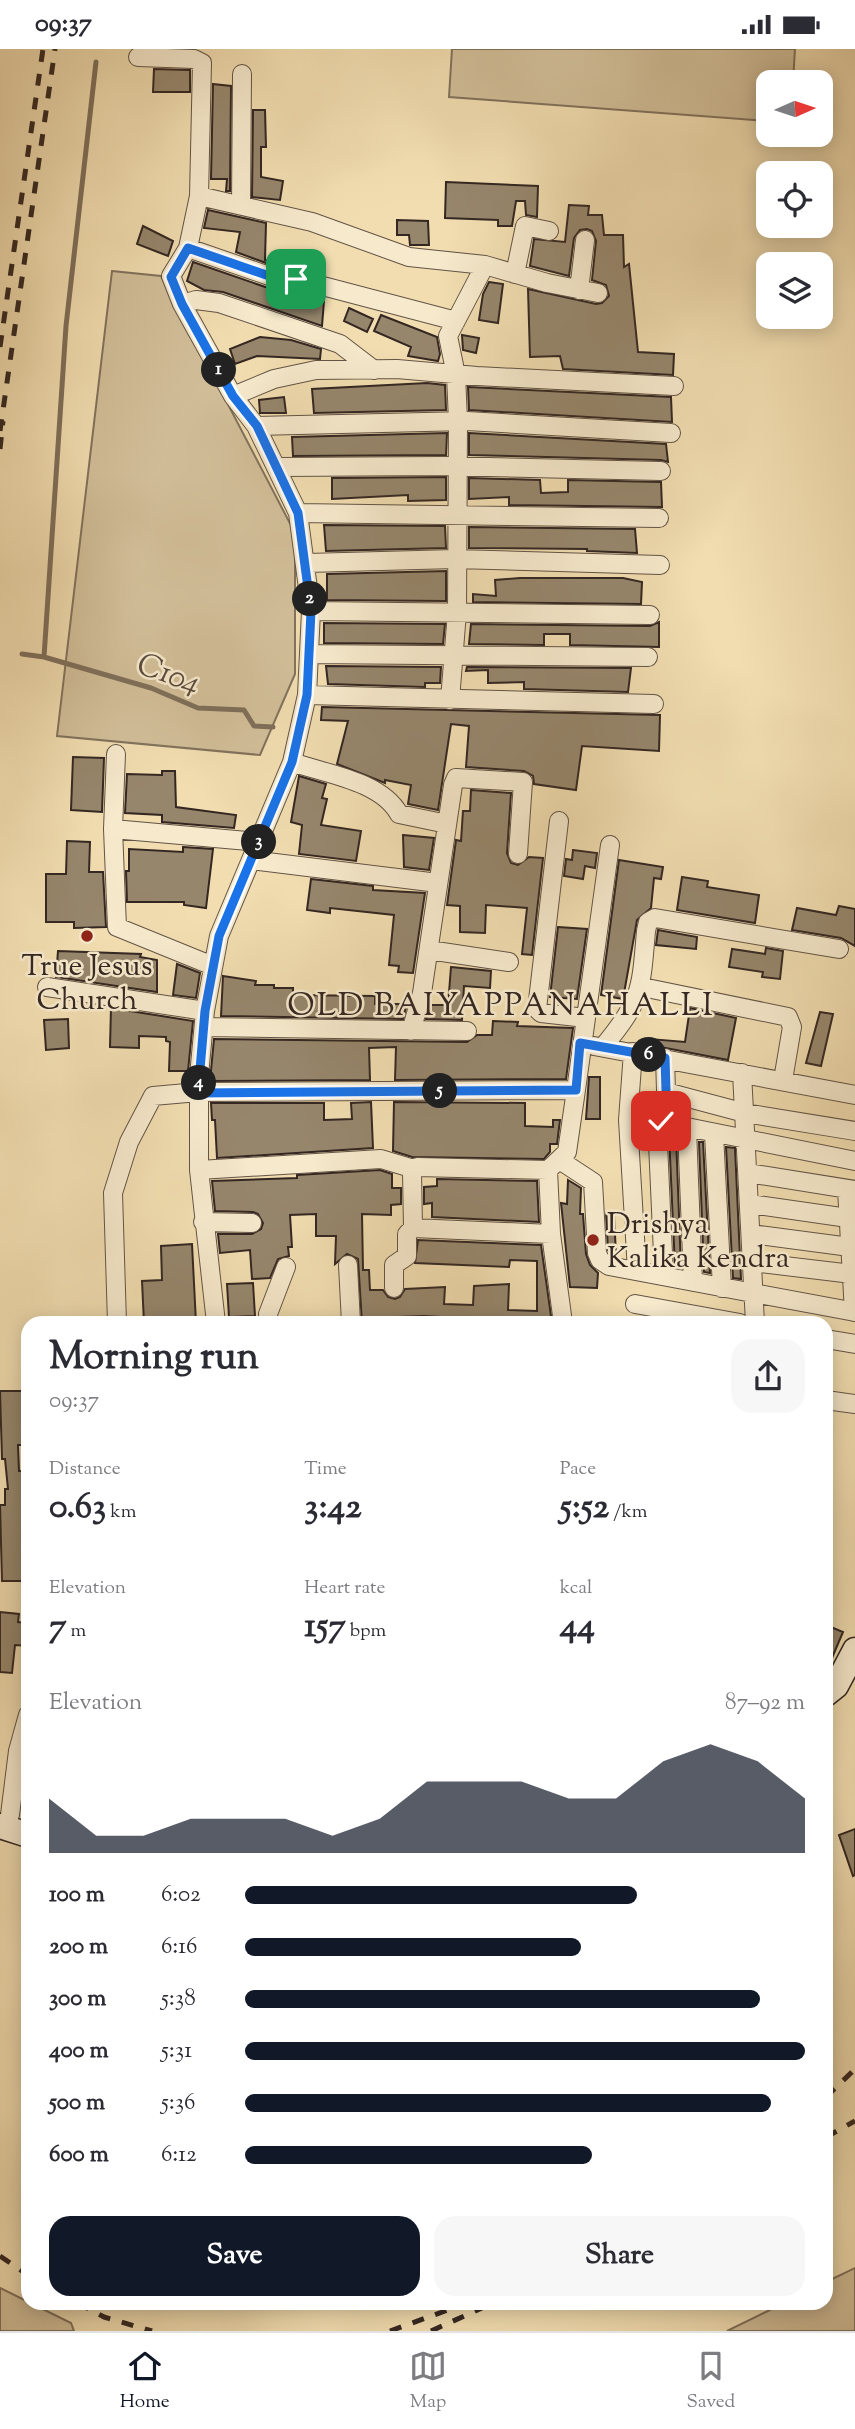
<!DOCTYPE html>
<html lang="en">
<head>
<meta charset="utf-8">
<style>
	body { margin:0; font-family:"Sorts Mill Goudy",serif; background:#f7f7f7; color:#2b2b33; height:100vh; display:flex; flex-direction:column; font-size:26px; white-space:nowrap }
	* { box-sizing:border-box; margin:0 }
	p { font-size:23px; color:#7c7c81 }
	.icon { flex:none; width:38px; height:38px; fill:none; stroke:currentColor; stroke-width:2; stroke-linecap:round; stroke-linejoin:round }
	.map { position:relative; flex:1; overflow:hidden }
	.side { position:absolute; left:21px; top:1267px; width:812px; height:994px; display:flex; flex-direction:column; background:#fff; border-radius:21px; box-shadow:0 4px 18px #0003 }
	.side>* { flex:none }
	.needle { width:46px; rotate:87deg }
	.controls { position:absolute; left:756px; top:21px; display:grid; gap:14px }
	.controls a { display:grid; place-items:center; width:77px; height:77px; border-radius:14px; background:#fff; box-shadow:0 4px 18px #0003; font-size:35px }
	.pin { position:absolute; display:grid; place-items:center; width:60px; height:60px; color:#fff; margin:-30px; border-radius:14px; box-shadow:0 4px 10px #0006 }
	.km { position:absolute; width:35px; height:35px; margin:-18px; border-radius:50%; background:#222; color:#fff; font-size:19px; line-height:35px; text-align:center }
	.round { display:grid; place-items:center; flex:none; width:74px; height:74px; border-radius:21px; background:#f7f7f7 }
	.head { display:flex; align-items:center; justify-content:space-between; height:119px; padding:0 28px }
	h1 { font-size:38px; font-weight:700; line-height:52px }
	.metrics { display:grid; grid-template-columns:repeat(3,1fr); gap:10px; height:119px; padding:7px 28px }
	.metrics div { display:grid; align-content:center }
	.metrics b { font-size:35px; font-weight:700 }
	.metrics small { font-size:19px; font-weight:400 }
	.metrics p { font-size:19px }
	.chart { height:196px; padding:14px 28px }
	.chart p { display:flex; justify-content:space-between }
	.chart svg { width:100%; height:126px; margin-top:7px; fill:#111827; opacity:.7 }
	.action { display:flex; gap:14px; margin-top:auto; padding:14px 28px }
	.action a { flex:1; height:80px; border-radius:21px; background:#111827; color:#fff; font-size:28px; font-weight:700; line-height:80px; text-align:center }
	.action a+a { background:#f7f7f7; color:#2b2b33 }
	ul { padding:0 28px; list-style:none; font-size:23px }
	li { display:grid; grid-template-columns:112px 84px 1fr; align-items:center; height:52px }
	li i { height:18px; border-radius:9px; background:#111827 }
	.status { display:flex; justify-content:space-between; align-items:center; height:49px; padding:0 35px; background:#fff; direction:ltr }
	.status svg { height:19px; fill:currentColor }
	.dock { display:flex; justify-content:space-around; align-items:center; height:98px; border-top:2px solid #e1e1e2; background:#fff; font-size:19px; color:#7c7c81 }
	.dock a { display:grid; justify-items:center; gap:4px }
	.dock .current { color:#111827 }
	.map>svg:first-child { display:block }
	.green { fill:#d1be98; stroke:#82725d; stroke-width:2 }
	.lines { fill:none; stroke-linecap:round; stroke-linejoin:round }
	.stream { stroke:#7f6f5a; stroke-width:5 }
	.building { fill:#96866c; stroke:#342722; stroke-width:2 }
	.street-casing { stroke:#635446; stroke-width:20 }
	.secondary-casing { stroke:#342722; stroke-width:27 }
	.street { stroke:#f6e9cc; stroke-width:18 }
	.secondary { stroke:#f6e9cc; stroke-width:24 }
	.rail { stroke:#342722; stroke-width:5; stroke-dasharray:12 12; stroke-linecap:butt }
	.route-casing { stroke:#fff; stroke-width:14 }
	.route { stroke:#1a73e8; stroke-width:9 }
	.poi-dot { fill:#8f2418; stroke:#f6e9cc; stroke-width:2.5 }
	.labels { text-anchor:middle; stroke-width:5; stroke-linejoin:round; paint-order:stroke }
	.poi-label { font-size:30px; fill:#342722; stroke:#f6e9cc }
	.water-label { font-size:32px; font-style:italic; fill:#5a4b3e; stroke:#f6e9cc }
	.neighbourhood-label { font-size:32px; letter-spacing:2px; fill:#342722; stroke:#f6e9cc }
</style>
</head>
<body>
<div class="status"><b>09:37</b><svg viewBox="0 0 49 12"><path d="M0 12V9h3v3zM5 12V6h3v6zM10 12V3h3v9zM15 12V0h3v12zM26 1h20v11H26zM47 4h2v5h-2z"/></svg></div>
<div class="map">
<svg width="855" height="2282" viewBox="0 0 855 2282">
	<rect width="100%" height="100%" fill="#f1ddb0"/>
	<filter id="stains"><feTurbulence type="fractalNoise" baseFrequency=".00286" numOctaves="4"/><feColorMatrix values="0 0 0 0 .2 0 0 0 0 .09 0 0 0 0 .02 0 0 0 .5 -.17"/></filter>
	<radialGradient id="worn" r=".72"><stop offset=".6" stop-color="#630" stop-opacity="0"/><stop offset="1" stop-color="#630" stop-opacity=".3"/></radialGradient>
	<path class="green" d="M 452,0 L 795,0 L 793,33 L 768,33 L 768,72 L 449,48 Z
		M 112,222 L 161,227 L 295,484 L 295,625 L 260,706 L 57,687 Z
		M 855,2219 L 855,2282 L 727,2282 L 784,2254 L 826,2254 L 826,2233 Z
		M 0,2239 L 71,2274 L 74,2282 L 0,2282 Z"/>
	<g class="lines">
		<path class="stream" d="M 22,605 L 44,608 L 66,277 L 96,13
			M 44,608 L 151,639 L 198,659 L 244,661 L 254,677 L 273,678"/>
	</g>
	<path class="building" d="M 154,20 L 190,21 L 190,43 L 153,43 Z
		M 213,35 L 231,37 L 230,142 L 226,142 L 227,130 L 211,130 Z
		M 253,61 L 265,61 L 266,98 L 261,98 L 261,128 L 283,132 L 280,151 L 252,148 Z
		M 446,133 L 538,137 L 537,168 L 526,166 L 525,152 L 516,152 L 512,177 L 498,177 L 498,171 L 445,169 Z
		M 569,156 L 589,157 L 588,166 L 602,166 L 604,186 L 623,186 L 624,218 L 629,215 L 638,303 L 674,305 L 673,326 L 563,320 L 560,307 L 530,308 L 528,240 L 596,255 L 602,254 L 609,247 L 606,236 L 592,231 L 596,192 L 592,182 L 587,180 L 580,181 L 574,189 L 569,227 L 530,217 L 534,190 L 565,193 Z
		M 208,161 L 266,174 L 265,211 L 291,218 L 277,218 L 236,203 L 240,183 L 204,179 Z
		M 397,171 L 428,172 L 429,196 L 410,196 L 409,186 L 397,186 Z
		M 143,177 L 173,192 L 168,207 L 137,195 Z
		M 193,213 L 271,240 L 292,241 L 324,252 L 322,277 L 223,243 L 204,241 L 187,232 Z
		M 489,233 L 503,235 L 498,274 L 479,271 L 483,245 Z
		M 349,259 L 373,270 L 367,283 L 344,272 Z
		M 381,266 L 437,288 L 440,305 L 438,312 L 408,307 L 411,298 L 374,282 Z
		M 462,286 L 479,289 L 476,304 L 463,301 Z
		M 260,288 L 291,291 L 321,300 L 320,310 L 257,307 L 235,315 L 230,300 Z
		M 427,334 L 445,336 L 446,361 L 314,364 L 312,340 Z
		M 468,338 L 671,348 L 672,373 L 469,361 Z
		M 284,348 L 286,364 L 260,364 L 259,351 Z
		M 447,384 L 446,406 L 293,407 L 292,388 Z
		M 469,384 L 666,395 L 668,413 L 661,411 L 469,406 Z
		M 446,428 L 446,451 L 408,452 L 408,446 L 332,450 L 332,429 Z
		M 469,429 L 540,431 L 541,444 L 568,443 L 568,431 L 661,433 L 662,458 L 509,456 L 509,448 L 469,450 Z
		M 324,476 L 445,477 L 446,499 L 326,502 Z
		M 469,478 L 635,480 L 637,504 L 587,502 L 587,500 L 469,499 Z
		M 446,522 L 446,552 L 327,551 L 327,525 Z
		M 520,529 L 623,529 L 642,533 L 641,555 L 473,553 L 473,545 L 496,547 L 495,531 Z
		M 659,573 L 659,598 L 570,596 L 570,585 L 544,585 L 544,596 L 469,595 L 471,575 L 650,577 Z
		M 324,574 L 445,575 L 443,595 L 324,594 Z
		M 326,617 L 441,618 L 440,634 L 425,634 L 425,638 L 328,635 Z
		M 467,618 L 631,619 L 628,643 L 524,640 L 524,633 L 488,634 L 488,621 L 466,622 Z
		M 322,658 L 660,666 L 659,702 L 582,697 L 576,741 L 534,735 L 533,727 L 524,722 L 466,718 L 469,677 L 451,675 L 438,761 L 408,755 L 411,736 L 385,731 L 385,734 L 337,715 L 348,672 L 321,671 Z
		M 73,708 L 104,709 L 102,763 L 71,761 Z
		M 162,722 L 175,722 L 176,758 L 236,766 L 234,779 L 162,773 L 162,766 L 125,764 L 127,725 L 162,726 Z
		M 299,727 L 326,735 L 322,749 L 327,750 L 321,776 L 361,782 L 356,812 L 299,805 L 302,776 L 291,773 Z
		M 471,741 L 511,744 L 507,804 L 511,814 L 518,816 L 529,808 L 543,809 L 532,906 L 522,905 L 527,859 L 486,856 L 485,884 L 460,883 L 460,857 L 447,856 L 456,791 L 461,792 L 463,762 L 470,762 Z
		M 403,786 L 434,789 L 429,821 L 404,818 Z
		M 67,792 L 90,793 L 89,823 L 103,823 L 106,878 L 74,879 L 74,873 L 46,873 L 46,825 L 66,825 Z
		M 183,798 L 213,800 L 206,859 L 184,856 L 184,853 L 127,853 L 126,822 L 129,822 L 129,800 L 183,803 Z
		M 573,801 L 597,804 L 595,819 L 585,817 L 583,830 L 564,827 L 566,810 L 572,811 Z
		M 619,811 L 663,818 L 661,830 L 654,829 L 651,859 L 637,871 L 623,950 L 601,946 Z
		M 682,828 L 708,832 L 707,838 L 759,846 L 755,874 L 677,861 Z
		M 311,830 L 373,837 L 373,841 L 425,844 L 413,924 L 398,923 L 399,917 L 389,916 L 394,866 L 330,859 L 330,864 L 307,861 Z
		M 839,857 L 855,860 L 855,897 L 841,889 L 792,881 L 797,859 L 836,866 Z
		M 558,878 L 587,880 L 577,950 L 550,948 Z
		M 658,881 L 697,888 L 696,900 L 656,896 Z
		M 766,899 L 783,902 L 780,930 L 762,928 L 763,923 L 729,918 L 732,900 L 765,905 Z
		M 58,902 L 141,905 L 140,908 L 157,911 L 157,943 L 56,928 Z
		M 177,915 L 200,924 L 196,949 L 173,946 Z
		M 451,918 L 491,922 L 490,939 L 464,937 L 462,971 L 426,970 L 430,956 L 448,956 Z
		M 223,927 L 256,932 L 255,936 L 274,936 L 274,939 L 293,939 L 293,946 L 375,947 L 375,955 L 407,955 L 403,970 L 221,967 Z
		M 111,959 L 193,972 L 188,1022 L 169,1022 L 170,993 L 166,992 L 166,988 L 139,987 L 139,999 L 110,998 Z
		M 690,959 L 736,969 L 728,1011 L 650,996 L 650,990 L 685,993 Z
		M 820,963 L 833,965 L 821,1017 L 806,1014 Z
		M 68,970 L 69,999 L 46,1001 L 44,971 Z
		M 493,972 L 518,973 L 517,977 L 573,979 L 566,1030 L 395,1031 L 396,998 L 369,999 L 370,1031 L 210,1032 L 214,990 L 467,993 L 477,986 L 492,986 Z
		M 589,1028 L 600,1028 L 600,1070 L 586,1070 Z
		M 371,1053 L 373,1099 L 217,1109 L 215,1071 L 212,1071 L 211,1054 L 324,1054 L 324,1071 L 352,1070 L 351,1054 Z
		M 394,1053 L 525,1054 L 525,1077 L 553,1078 L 553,1071 L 560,1071 L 557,1095 L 550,1095 L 550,1103 L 544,1110 L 412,1108 L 393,1102 Z
		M 669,1086 L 676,1087 L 681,1219 L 675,1218 Z
		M 699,1093 L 703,1093 L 710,1224 L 704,1223 Z
		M 726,1098 L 735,1099 L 741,1230 L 733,1229 Z
		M 380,1121 L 392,1125 L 392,1139 L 401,1139 L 401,1155 L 391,1156 L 391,1166 L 362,1165 L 363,1221 L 369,1221 L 370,1241 L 383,1241 L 388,1248 L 395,1250 L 400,1248 L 405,1240 L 445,1238 L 444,1255 L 473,1256 L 474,1237 L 509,1235 L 508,1261 L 537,1262 L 537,1212 L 510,1211 L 509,1218 L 415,1214 L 418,1191 L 541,1196 L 552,1274 L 493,1274 L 493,1271 L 424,1267 L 372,1269 L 372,1274 L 362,1274 L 358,1210 L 347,1205 L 335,1215 L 336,1187 L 316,1187 L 316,1165 L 290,1166 L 292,1198 L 288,1198 L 289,1207 L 278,1210 L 270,1229 L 252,1230 L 250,1201 L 220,1204 L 218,1185 L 252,1185 L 261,1180 L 263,1174 L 258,1165 L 253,1163 L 215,1162 L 212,1132 L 297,1129 L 297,1126 Z
		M 437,1130 L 537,1132 L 539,1173 L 432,1168 L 432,1154 L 424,1155 L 424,1138 L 437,1137 Z
		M 568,1131 L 581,1139 L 580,1165 L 583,1165 L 586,1205 L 590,1216 L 598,1224 L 597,1239 L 570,1238 L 561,1154 L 567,1155 Z
		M 606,1164 L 614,1164 L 616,1207 L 608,1201 Z
		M 192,1195 L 196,1274 L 144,1274 L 142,1232 L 162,1231 L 161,1197 Z
		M 253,1234 L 255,1267 L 229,1268 L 227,1235 Z
		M 0,1342 L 28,1342 L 28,1396 L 18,1396 L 19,1422 L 26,1422 L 28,1440 L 28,1532 L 2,1532 L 0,1456 L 5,1456 L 5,1440 L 8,1440 L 5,1410 L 2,1410 Z
		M 0,1563 L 19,1565 L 18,1573 L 28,1574 L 28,1597 L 15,1596 L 12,1624 L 0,1623 Z
		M 826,1576 L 843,1583 L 826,1623 Z
		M 855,1780 L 855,1826 L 853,1827 L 839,1786 Z"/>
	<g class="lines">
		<g class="street-casing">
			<path id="street" d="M 138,8 L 194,10 L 202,14 L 199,147 L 312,173 L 409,208 L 485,216 L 547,234 L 598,244
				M 199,147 L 188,199 L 171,227 L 182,255 L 233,347 L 256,377 L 298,464 L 311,562 L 307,646 L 292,713 L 219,887 L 205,962 L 199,1027 L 199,1121 L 216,1274
				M 241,156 L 242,25
				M 188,199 L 275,229 L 296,230 L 456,272
				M 515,225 L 525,177 L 549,182
				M 579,241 L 585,191
				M 182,255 L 196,251 L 219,254 L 340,295 L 374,321
				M 233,347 L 274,330 L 316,321 L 397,320 L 477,327 L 674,337
				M 256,377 L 467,372 L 671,384
				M 278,418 L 444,417 L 661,422
				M 298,464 L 659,469
				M 307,514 L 455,510 L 660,516
				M 311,562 L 650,566
				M 309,605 L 648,608
				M 307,646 L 654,655
				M 450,651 L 457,563 L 458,372 L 456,326 L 448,287 L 485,216
				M 292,713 C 326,725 381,732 399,765 L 447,775
				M 559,772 L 537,960 L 541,964 L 586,969
				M 113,780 L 116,705
				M 251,811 L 438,834
				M 429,901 L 509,913
				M 213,917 L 117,878 L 113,780 L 259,793
				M 47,938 L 205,962
				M 642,938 L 788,968 L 792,978 L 783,1031
				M 204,978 L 467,982
				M 411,982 L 422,944 L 453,736 L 456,729 L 523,733 L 518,805
				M 594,997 L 855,1046
				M 603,998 C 642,951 641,941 646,882 L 648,873 L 655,869 L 839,900
				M 633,1003 L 628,1071 L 637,1222
				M 665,1009 L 667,1074
				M 742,1024 L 755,1274
				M 666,1043 L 745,1064 L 855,1082
				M 687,1080 L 693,1233
				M 714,1085 L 722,1239
				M 561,1112 L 593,1133 L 597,1204 L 600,1211 L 609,1217 L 855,1263
				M 199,1121 L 381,1110 L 414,1120
				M 548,1121 L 551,1185 L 413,1179 L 412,1123 L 417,1118 L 548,1121 L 567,1103 L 576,1041
				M 748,1124 L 855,1141
				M 847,1140 L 854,1263
				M 750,1155 L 848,1169
				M 203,1173 L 252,1174
				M 551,1185 L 563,1274
				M 751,1185 L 850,1198
				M 752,1213 L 852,1225
				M 348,1216 L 351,1274
				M 664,1227 L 657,1072 L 855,1112
				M 394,1239 L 394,1216 L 407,1207 L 407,1185 L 413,1179
				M 635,1255 L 740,1274
				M 117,1274 L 113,1144 L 129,1093 L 153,1047 L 198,1043 L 576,1041 L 610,796
				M 268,1274 L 268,1265 L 286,1218
				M 826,1290 L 855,1295
				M 826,1351 L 855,1355
				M 10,1766 L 18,1702 L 28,1666"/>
		</g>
		<g class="secondary-casing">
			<path id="secondary" d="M 826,1645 L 836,1637 L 855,1601
				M 0,1777 L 28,1786"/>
		</g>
		<use href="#street" class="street"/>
		<use href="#secondary" class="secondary"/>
		<path class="rail" d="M 0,298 L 43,0
			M 0,382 L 55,0
			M 0,400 L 3,372
			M 826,2048 L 855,2020
			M 826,2088 L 855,2072
			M 0,2207 L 28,2226
			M 78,2254 L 104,2268 L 152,2282
			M 390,2282 L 467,2254
			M 431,2282 L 493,2254"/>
	</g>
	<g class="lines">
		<g class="route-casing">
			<path id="route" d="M 296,230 L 275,229 L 188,199 L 171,228 L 182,255 L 233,347 L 257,377 L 298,464 L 311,562 L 307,646 L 292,713 L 219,887 L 205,962 L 198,1044 L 576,1041 L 580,994 L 665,1009 L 667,1074 L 661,1072"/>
		</g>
		<use href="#route" class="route"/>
	</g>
	<g class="poi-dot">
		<circle cx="87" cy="887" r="7"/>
		<circle cx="593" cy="1191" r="7"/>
	</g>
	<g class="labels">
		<g class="poi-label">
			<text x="87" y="926">True Jesus<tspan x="87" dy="34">Church</tspan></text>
			<text x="607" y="1184" text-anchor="start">Drishya<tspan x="607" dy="34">Kalika Kendra</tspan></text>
		</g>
		<g class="water-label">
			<text transform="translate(169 623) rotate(19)" y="11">C104</text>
		</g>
		<g class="neighbourhood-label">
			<text x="501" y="966">OLD BAIYAPPANAHALLI</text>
		</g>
	</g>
	<rect width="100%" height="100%" filter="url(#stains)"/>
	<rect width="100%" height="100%" fill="url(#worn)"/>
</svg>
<div class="controls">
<a><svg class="needle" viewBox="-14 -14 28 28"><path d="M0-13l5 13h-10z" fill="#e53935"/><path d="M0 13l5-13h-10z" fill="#7c7c81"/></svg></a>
<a><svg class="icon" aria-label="locate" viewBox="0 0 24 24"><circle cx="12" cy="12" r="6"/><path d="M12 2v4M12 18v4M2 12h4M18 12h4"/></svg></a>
<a><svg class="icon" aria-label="layers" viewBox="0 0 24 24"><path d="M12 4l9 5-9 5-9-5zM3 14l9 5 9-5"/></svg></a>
</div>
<div class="pin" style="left:296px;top:230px;background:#1e9e55"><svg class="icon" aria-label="arrive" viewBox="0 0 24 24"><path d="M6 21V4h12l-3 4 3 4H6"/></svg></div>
<div class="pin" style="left:661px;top:1072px;background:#d93025"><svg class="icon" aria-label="check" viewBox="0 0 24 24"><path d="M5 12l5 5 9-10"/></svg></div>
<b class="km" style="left:219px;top:321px">1</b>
<b class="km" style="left:310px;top:550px">2</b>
<b class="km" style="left:259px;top:793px">3</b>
<b class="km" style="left:199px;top:1034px">4</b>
<b class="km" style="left:440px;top:1042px">5</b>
<b class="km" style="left:649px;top:1006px">6</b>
<section class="side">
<div class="head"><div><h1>Morning run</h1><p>09:37</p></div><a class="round"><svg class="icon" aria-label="share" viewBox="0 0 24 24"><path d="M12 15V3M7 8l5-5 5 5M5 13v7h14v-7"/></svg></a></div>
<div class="metrics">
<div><p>Distance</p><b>0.63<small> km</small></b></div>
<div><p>Time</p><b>3:42</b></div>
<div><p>Pace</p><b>5:52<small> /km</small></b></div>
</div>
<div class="metrics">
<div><p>Elevation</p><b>7<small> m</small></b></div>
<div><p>Heart rate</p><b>157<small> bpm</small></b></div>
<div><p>kcal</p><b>44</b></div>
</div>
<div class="chart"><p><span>Elevation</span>87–92 m</p>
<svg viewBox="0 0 160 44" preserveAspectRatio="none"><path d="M0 44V25L10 38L20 38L30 32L40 32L50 32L60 38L70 32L80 19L90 19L100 19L110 25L120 25L130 12L140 6L150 12L160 25V44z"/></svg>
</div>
<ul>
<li><b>100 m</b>6:02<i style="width:70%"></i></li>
<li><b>200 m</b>6:16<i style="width:60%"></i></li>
<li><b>300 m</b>5:38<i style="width:92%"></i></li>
<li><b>400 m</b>5:31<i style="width:100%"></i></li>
<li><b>500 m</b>5:36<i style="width:94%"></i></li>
<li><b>600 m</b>6:12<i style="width:62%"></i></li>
</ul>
<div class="action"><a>Save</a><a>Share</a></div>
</section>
</div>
<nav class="dock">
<a class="current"><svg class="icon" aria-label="home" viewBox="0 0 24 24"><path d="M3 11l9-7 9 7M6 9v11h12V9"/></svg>Home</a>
<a><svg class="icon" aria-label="map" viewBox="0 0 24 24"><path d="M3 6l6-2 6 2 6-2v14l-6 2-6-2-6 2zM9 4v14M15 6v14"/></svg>Map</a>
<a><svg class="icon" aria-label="saved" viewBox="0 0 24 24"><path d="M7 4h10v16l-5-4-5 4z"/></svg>Saved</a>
</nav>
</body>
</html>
